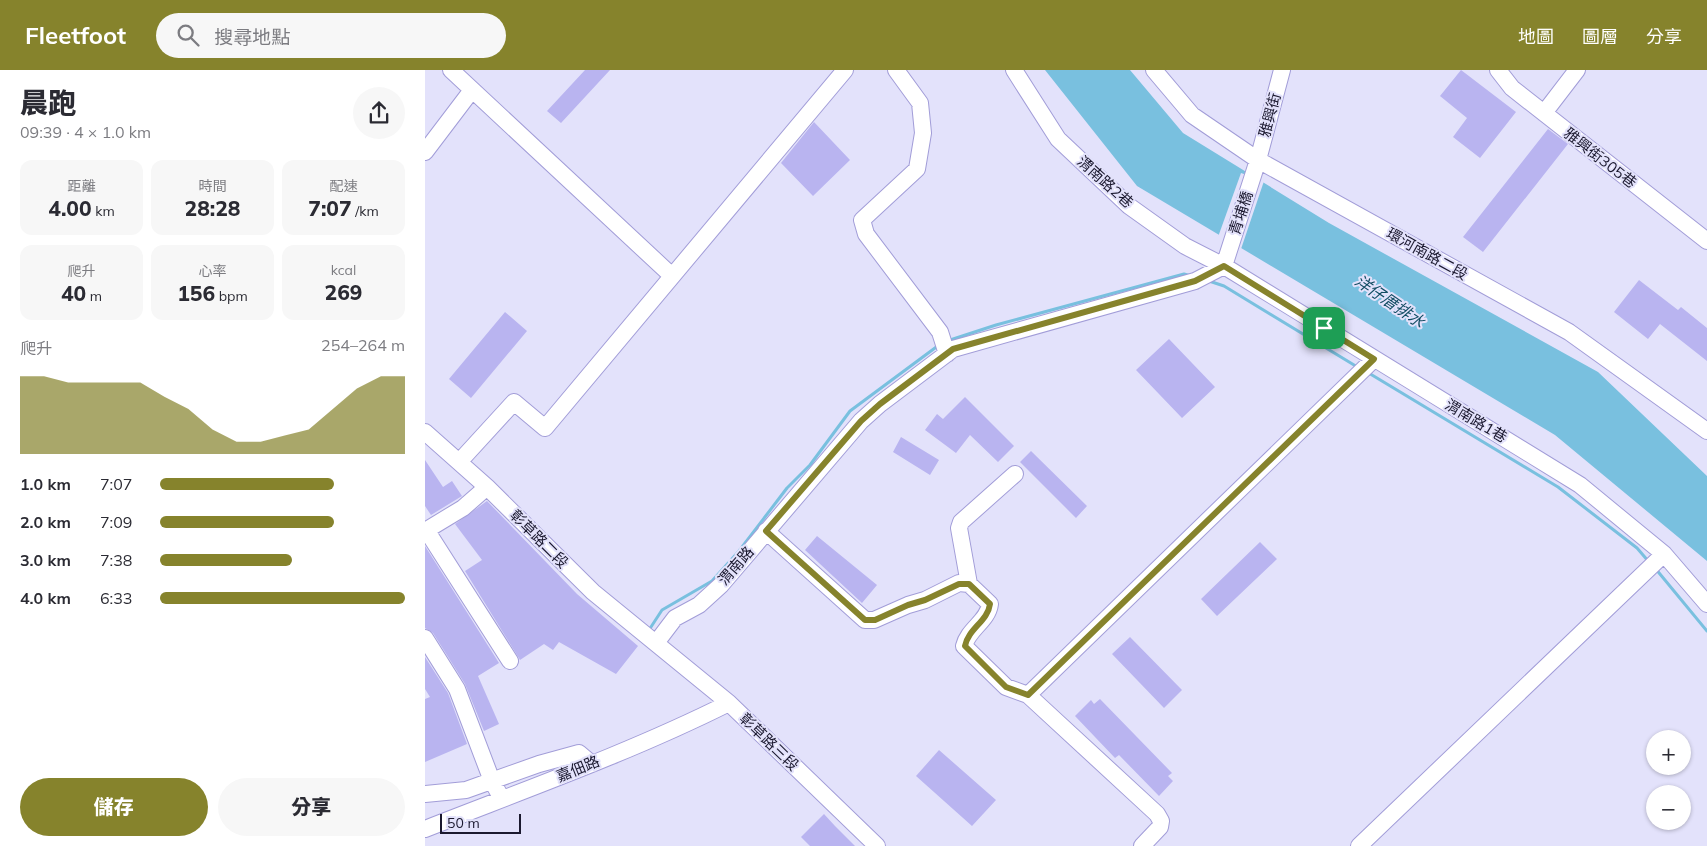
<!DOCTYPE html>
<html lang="zh-TW">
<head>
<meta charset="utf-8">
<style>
	body { margin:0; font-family:Mulish,"Noto Sans TC",sans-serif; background:#f7f7f7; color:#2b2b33; height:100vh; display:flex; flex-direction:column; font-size:19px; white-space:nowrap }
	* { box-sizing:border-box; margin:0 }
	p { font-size:16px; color:#7c7c81 }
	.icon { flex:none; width:28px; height:28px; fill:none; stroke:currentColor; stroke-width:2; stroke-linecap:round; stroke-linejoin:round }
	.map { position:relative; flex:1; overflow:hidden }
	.side { display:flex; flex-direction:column; background:#fff; width:425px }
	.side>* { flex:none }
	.controls { position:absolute; left:1221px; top:660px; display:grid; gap:10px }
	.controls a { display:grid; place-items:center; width:45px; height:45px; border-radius:50%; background:#fff; box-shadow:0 1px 4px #0004; font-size:25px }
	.scale { position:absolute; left:15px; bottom:12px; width:81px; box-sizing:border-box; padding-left:5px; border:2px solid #1b192f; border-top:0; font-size:14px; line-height:18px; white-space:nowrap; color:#1b192f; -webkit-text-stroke:4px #e3e2fb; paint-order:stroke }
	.pin { position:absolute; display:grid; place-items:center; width:42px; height:42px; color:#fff; margin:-21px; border-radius:10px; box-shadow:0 2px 8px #0006 }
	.round { display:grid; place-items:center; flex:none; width:52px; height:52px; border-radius:26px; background:#f7f7f7 }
	.overview { display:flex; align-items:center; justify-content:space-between; height:85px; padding:0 20px }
	h1 { font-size:28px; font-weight:800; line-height:38px }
	.stats { display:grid; grid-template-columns:repeat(3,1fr); gap:8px; height:85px; padding:5px 20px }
	.stats div { display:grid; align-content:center; border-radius:12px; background:#f7f7f7; text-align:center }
	.stats b { font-size:21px; font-weight:800 }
	.stats small { font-size:14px; font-weight:400 }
	.stats p { font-size:14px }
	.chart { height:140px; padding:10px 20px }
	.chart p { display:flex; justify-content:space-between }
	.chart svg { width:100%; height:90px; margin-top:5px; fill:#86832c; opacity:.7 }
	.button { display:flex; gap:10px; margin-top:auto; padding:10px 20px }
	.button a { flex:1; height:58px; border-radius:30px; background:#86832c; color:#fff; font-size:20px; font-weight:800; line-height:58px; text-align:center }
	.button a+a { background:#f7f7f7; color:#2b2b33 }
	ul { padding:0 20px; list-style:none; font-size:16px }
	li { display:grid; grid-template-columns:80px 60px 1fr; align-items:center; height:38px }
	li i { height:12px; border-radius:6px; background:#86832c }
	header { display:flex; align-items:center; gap:30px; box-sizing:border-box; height:70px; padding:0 25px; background:#86832c; color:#fff }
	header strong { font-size:24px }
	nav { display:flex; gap:28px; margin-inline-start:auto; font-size:18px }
	.search { width:350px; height:45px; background:#f7f7f7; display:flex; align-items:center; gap:12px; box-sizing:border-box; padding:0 18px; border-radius:28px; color:#7c7c81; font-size:19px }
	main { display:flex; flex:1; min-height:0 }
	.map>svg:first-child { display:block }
	.water { fill:#79c0df }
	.pier { fill:#e3e2fb }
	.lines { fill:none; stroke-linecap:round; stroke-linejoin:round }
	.stream { stroke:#79c0df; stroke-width:3 }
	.building { fill:#b9b4f0 }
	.minor-casing { stroke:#a29dd8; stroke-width:18 }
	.minor { stroke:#fff; stroke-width:16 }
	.route-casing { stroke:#fff; stroke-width:10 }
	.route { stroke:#86832c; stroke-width:6 }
	.labels { text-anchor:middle; stroke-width:4; stroke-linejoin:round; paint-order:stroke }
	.street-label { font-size:15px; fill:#1b192f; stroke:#e3e2fb }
	.water-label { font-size:16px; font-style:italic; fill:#124d63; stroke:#e3e2fb }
</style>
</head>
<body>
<header>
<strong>Fleetfoot</strong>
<div class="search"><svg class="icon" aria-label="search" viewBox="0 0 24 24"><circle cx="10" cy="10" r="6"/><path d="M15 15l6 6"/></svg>搜尋地點</div>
<nav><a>地圖</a><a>圖層</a><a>分享</a></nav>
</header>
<main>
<section class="side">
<div class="overview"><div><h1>晨跑</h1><p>09:39 · 4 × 1.0 km</p></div><a class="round"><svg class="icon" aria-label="share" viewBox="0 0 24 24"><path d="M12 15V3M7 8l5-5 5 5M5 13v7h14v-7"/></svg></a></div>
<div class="stats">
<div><p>距離</p><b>4.00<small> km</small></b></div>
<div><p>時間</p><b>28:28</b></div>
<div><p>配速</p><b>7:07<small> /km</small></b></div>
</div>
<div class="stats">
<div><p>爬升</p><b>40<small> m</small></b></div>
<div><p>心率</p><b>156<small> bpm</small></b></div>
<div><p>kcal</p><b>269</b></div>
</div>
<div class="chart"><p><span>爬升</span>254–264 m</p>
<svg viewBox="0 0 160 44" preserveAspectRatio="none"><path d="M0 44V6L10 6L20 9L30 9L40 9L50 9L60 16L70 22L80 32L90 38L100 38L110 35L120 32L130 22L140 12L150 6L160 6V44z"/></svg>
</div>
<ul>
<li><b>1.0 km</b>7:07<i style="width:71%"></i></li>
<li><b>2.0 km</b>7:09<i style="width:71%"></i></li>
<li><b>3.0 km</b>7:38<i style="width:54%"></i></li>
<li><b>4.0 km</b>6:33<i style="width:100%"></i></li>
</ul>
<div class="button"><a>儲存</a><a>分享</a></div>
</section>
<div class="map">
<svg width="1282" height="776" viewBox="0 0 1282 776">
	<rect width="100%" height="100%" fill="#e3e2fb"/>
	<path class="water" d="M 620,0 L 705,0 L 758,63 L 904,153 L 1173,302 L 1282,406 L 1282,491 L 1130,365 L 712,116 Z"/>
	<path class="pier" d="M 816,103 L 839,111 L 816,179 L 793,167 Z"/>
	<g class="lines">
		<path class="stream" d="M 784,211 L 799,216 L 934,298
			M 522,271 L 571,255 L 759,204 L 766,206
			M 942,302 L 1133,417 L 1212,478 L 1224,492
			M 1230,498 L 1282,561
			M 224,560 L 237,540 L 287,511 L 314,481 L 362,418 L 385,395 L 425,341 L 514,275"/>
	</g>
	<path class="building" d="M 160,0 L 185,0 L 136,53 L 122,41 Z
		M 1036,0 L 1091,42 L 1055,88 L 1028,67 L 1042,48 L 1015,26 Z
		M 389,52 L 425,90 L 388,126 L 356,93 Z
		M 1123,59 L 1143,74 L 1058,182 L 1038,167 Z
		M 1214,210 L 1253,240 L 1256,237 L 1282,258 L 1282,291 L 1235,254 L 1223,269 L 1189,242 Z
		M 80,242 L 102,261 L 46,328 L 24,309 Z
		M 744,269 L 790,317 L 757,348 L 711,300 Z
		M 540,327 L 589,376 L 573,392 L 545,365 L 531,383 L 500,360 L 512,344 L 518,349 Z
		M 476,367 L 514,390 L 505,405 L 468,382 Z
		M 606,381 L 662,436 L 651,448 L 595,392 Z
		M 0,390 L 18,417 L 27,411 L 37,426 L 6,445 L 0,436 Z
		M 62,431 L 152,524 L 213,576 L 191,604 L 134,572 L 128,580 L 119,574 L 95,590 L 40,501 L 57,490 L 30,454 Z
		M 392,466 L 452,515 L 437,533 L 380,480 Z
		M 835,472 L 852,489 L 792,546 L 776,529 Z
		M 0,476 L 74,593 L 53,606 L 74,654 L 59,661 L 40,614 L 8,563 L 0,558 Z
		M 705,567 L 757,620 L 739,638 L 687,584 Z
		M 0,587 L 23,623 L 42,674 L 0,692 L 0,629 L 5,627 L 0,619 Z
		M 675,629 L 747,703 L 743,706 L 748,711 L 734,726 L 694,685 L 690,688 L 650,646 L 666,630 L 669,634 Z
		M 514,680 L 571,730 L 547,756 L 491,706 Z
		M 399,744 L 410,756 L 430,776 L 385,776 L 376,767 Z"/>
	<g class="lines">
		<g class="minor-casing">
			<path id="minor" d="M 26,0 L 247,206
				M 471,0 L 495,33 L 498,63 L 492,99 L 437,150 L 441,164 L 515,262 L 522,284
				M 589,0 L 633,69 L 704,136 L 760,176 L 799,196 L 1155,415 L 1239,484 L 1282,534
				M 729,0 L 767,45 L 833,90 L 1144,262 L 1282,361
				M 1073,0 L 1087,18 L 1282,171
				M 1119,43 L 1152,0
				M 0,82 L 47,20
				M 799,196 L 833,90 L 857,0
				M 0,362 L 62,417 L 168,522 L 304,633 L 452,776
				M 35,391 L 89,332 L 120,358 L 420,0
				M 0,461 L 38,438 L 62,417
				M 2,461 L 85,591
				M 341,461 L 440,550 L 449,550 L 483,535 L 500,530 L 534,513 L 544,514 L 565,534 C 563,551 543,559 539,576 L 581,617 L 603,625 L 732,744 L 736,751 L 735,757 L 717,776
				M 544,514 L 534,458 L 536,452 L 590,404
				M 0,568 L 32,619 L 67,711 L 77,729
				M 231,573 L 250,548 L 274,535 L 296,515 L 436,351 L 455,334 L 528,279 L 770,211 L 799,196
				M 603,625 L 949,289
				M 0,724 L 41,720 L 114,694 L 154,683 L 167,694
				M 0,759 C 102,719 206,682 304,633
				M 934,776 L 1239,484"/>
		</g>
		<use href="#minor" class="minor"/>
	</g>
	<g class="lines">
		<g class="route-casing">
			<path id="route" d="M 799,196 L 949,289 L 603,625 L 581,617 L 540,576 C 543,559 563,551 565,534 L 544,514 L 534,514 L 500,530 L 483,535 L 450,550 L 440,550 L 341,461 L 436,351 L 455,334 L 528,279 L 770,211 Z"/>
		</g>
		<use href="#route" class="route"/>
	</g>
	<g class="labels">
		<g class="street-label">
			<text transform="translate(845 45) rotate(-75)" y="5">雅興街</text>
			<text transform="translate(1175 88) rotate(38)" y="5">雅興街305巷</text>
			<text transform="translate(680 112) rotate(42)" y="5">渭南路2巷</text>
			<text transform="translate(816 143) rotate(-72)" y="5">青埔橋</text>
			<text transform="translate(1002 184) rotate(29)" y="5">環河南路二段</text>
			<text transform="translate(1051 351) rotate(31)" y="5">渭南路1巷</text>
			<text transform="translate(114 469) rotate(45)" y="5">彰草路二段</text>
			<text transform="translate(311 496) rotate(-49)" y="5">渭南路</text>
			<text transform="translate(344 672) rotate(44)" y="5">彰草路三段</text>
			<text transform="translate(153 699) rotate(-22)" y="5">嘉佃路</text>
		</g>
		<g class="water-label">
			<text transform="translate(965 231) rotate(34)" y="6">洋仔厝排水</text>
		</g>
	</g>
</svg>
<div class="controls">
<a>+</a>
<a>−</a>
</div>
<div class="scale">50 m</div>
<div class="pin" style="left:899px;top:258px;background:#1e9e55"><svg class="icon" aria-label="arrive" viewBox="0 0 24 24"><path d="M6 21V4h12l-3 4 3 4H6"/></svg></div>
</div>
</main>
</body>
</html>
